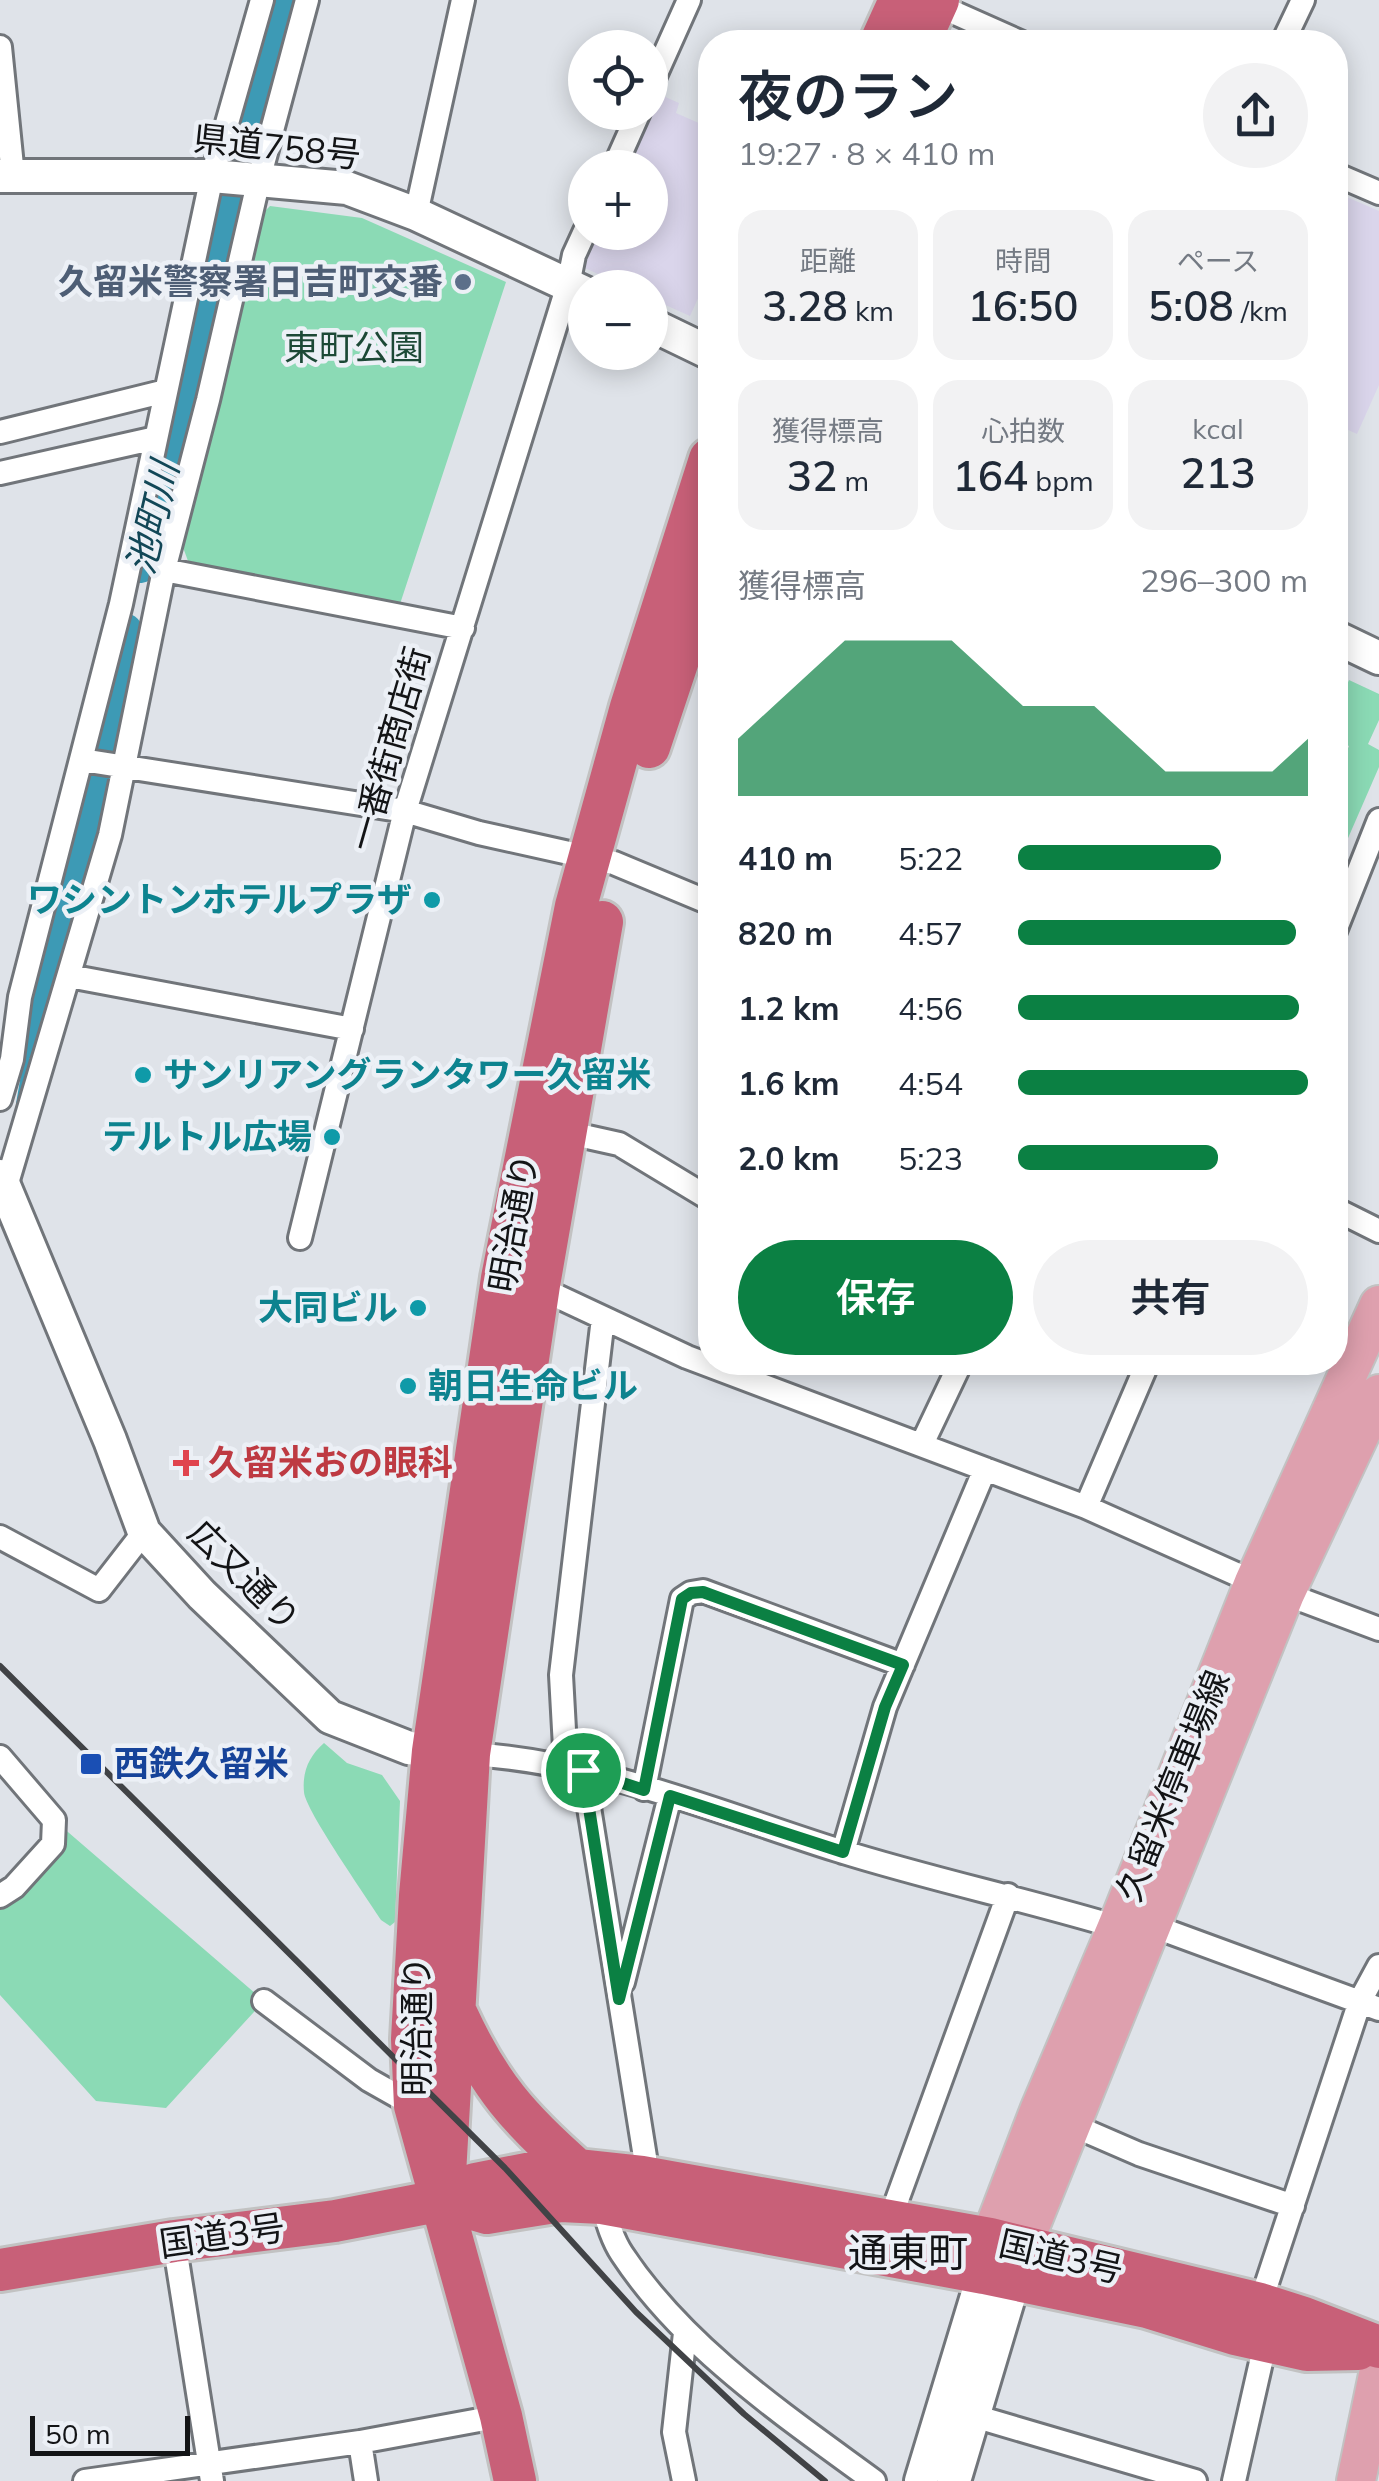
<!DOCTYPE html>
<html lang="ja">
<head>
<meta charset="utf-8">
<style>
	body { margin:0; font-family:Mulish,"Noto Sans JP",sans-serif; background:#f2f2f3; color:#1f2937; height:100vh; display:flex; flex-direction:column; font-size:38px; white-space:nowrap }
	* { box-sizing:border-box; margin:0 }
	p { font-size:32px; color:#747a83 }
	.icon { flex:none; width:55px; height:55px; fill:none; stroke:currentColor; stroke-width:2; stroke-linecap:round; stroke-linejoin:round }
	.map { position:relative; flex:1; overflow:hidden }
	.side { position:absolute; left:698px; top:30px; width:650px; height:1345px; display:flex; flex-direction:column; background:#fff; border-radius:40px; box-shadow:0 5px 25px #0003 }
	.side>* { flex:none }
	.tools { position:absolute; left:568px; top:30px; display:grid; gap:20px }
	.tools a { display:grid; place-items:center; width:100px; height:100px; border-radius:50%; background:#fff; box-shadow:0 5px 25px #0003; font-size:50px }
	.scale { position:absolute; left:30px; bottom:25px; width:160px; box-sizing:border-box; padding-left:10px; border:5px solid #131416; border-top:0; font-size:28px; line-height:35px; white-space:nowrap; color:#131416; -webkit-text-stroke:8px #ecf0f6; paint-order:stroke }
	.pin { position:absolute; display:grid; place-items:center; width:85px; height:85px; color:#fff; margin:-42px; border:5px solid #fff; border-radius:50%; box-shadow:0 2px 10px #0007 }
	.round { display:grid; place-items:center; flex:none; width:105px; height:105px; border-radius:52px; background:#f2f2f3 }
	.headline { display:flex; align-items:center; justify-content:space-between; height:170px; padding:0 40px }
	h1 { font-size:55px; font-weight:600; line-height:75px }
	.figures { display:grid; grid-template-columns:repeat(3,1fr); gap:15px; height:170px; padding:10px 40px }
	.figures div { display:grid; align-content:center; border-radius:25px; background:#f2f2f3; text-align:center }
	.figures b { font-size:42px; font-weight:600 }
	.figures small { font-size:28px; font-weight:400 }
	.figures p { font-size:28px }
	.chart { height:280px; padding:20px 40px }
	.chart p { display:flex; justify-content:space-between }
	.chart svg { width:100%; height:180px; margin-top:10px; fill:#0b8043; opacity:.7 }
	.action { display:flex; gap:20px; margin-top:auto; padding:20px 40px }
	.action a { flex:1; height:115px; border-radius:60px; background:#0b8043; color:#fff; font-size:40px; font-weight:600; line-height:115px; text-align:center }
	.action a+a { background:#f2f2f3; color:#1f2937 }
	ul { padding:0 40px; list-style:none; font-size:32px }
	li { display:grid; grid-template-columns:160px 120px 1fr; align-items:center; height:75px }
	li i { height:25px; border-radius:12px; background:#0b8043 }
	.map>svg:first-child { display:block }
	.education { fill:#dad5eb }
	.green { fill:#8bdab5 }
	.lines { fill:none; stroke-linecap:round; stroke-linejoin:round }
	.stream { stroke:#3d9ab5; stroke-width:6 }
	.river { stroke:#3d9ab5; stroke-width:38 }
	.street-casing { stroke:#71757a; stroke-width:28 }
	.secondary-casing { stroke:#71757a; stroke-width:38 }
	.primary-casing { stroke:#c2c2c2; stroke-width:42 }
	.highway-casing { stroke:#c2c2c2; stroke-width:48 }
	.street { stroke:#fff; stroke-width:22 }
	.secondary { stroke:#fff; stroke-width:32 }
	.primary { stroke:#dea0ae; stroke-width:38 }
	.highway { stroke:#c86078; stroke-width:42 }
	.rail { stroke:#414346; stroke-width:6 }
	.route-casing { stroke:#fff; stroke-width:20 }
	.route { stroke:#0b8043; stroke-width:12 }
	.service-dot { fill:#5c6f8a; stroke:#ecf0f6; stroke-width:4 }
	.culture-dot { fill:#0f9aa8; stroke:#ecf0f6; stroke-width:4 }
	.health-dot { fill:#e0444e; stroke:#ecf0f6; stroke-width:4 }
	.transit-dot { fill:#1a4fb4; stroke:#ecf0f6; stroke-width:4 }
	.labels { text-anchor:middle; stroke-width:9; stroke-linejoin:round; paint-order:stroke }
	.street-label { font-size:35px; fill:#131416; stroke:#ecf0f6 }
	.service-label { font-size:35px; font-weight:bold; fill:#4e5e75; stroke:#ecf0f6; text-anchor:end }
	.park-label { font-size:35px; fill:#1c4936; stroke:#ecf0f6 }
	.culture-label { font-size:35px; font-weight:bold; fill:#0d838f; stroke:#ecf0f6; text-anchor:end }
	.health-label { font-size:35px; font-weight:bold; fill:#be3a42; stroke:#ecf0f6; text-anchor:start }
	.transit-label { font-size:35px; font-weight:bold; fill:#164399; stroke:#ecf0f6; text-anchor:start }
	.water-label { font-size:38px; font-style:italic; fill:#124757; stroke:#ecf0f6 }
	.quarter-label { font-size:40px; fill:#131416; stroke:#ecf0f6 }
</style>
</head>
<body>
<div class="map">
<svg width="1379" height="2481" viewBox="0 0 1379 2481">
	<rect width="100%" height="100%" fill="#dfe3e9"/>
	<path class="education" d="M 654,92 L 679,103 L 676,113 L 710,128 L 710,272 L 690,316 L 650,298 L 650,288 L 627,287 L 578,265 L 590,233 L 650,232 L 650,168 L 619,167 L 644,113 L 650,112 Z
		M 1335,192 L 1379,211 L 1379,385 L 1357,434 L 1335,424 Z"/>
	<path class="green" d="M 270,206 L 362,218 L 506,282 L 400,604 L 188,561 L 180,539 L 258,218 Z
		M 1349,680 L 1379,694 L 1379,720 L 1368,744 L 1379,750 L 1379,767 L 1335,868 L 1335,778 L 1349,746 L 1335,740 L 1335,712 Z
		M 324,1743 L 347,1763 L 382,1775 L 400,1801 L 395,1922 L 390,1926 L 381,1920 C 368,1899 305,1810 304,1792 C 302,1772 309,1756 324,1743 Z
		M 54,1820 L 264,2001 L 166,2108 L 96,2101 L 0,1995 L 0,1896 L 14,1887 Z"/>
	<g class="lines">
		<path class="stream" d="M 19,1104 L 30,1039"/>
		<path class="river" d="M 140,564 L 239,157 L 285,0
			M 30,1039 L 124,632"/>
		<g class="street-casing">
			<path id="street" d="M 928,1 L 1020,42
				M 1283,42 L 1303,0
				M 0,47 L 13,176
				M 650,87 L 689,0
				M 614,168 L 639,112
				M 1335,174 L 1379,193
				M 416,214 L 463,0
				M 0,432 L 166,391
				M 0,473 L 156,438
				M 164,570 L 463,628
				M 82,760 L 405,811 L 479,833 L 614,863 L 710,903
				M 1335,931 L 1379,820
				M 69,976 L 352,1029
				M 0,1099 L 12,1059 L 20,997 L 121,604 L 212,176 L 262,0
				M 565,1132 L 619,1144 L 710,1199
				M 2,1189 L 5,1190 L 110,835 L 164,570 L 208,400 L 259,179 L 307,0
				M 1335,1209 L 1379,1231
				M 300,1238 L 405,811 L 568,285 L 574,255 L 585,231
				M 531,1284 L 687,1357 L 1086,1507 L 1254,1582 L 1379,1629
				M 922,1444 L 961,1362
				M 1086,1507 L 1148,1362
				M 0,1537 L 99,1590 L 144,1532
				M 469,1754 C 596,1761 717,1812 837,1850 C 929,1879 1024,1899 1117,1927 L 1153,1926 L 1379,2009
				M 0,1757 L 54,1820 L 53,1844 L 14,1887 L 0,1896
				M 566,1766 L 561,1675 L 603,1318
				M 583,1770 L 645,2157 L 642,2177
				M 644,1789 L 682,1599 L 691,1593 L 703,1591 L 903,1665
				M 843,1852 L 885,1707 L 985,1469
				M 623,1982 L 670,1796
				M 264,2001 L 369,2080 L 415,2106
				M 1072,2125 L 1139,2154 L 1293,2206
				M 602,2203 C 607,2220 612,2239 622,2254 C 684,2348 784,2415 874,2481
				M 889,2222 L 1008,1895
				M 174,2241 L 212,2481
				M 1260,2304 L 1360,2001 L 1379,1966
				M 974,2416 L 1195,2481
				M 360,2442 L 366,2481
				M 85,2481 L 360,2442 L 501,2416
				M 684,2481 L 674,2432 L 685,2333
				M 1234,2481 L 1266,2340"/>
		</g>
		<g class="secondary-casing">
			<path id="secondary" d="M 0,176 L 212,176 L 347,188 L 416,214 L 585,293
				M 650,324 L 710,353
				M 1335,637 L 1379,658
				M 0,1176 L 110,1440 L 144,1532 L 202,1595 L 330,1717 L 409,1748 L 453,1753
				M 921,2481 L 984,2273
				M 954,2481 L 1014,2280"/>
		</g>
		<g class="primary-casing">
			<path id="primary" d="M 985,2266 L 990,2239 L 1039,2111 L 1117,1927 L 1254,1582 L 1379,1305
				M 1015,2274 L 1022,2247 L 1285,1594 L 1379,1394
				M 1356,2481 L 1379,2370"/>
		</g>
		<g class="highway-casing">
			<path id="highway" d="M 881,42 L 900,0
				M 919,42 L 938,0
				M 649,747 L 710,564
				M 457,2015 C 489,2085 519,2119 577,2170
				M 445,2174 L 469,1754 L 539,1285 L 602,922
				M 443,2200 L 487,2213 L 561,2201 L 602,2203 L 984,2273 L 1147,2307 L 1235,2334 L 1307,2350 L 1358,2349
				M 0,2270 L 174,2241 L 335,2221 L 443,2200 L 475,2184 L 526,2174 L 577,2170 L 642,2177 L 990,2239 L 1260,2304 L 1304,2318 L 1379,2347
				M 515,2481 L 501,2416 L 415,2106 L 412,2039 L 420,1896 L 433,1751 L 502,1278 L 576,906 L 631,707 L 710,459"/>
		</g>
		<use href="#street" class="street"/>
		<use href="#secondary" class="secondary"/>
		<use href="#primary" class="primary"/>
		<use href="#highway" class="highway"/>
		<path class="rail" d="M 0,1666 L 505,2168 L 636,2312 L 744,2414 L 825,2481"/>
	</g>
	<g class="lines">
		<g class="route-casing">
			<path id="route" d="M 703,1592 L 903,1665 L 885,1707 L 843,1852 L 670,1796 L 619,1999 L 583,1770 L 644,1790 L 682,1599 L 691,1593 Z"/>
		</g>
		<use href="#route" class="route"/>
	</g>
	<circle class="service-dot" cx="463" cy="282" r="10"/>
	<g class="culture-dot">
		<circle cx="432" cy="900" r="10"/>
		<circle cx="143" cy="1075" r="10"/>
		<circle cx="332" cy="1137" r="10"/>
		<circle cx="418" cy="1308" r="10"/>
		<circle cx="408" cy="1386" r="10"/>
	</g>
	<path class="health-dot" d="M181 1448h10v10h10v10h-10v10h-10v-10h-10v-10h10z"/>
	<rect class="transit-dot" x="79" y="1752" width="24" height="24" rx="5"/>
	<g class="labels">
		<g class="street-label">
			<text transform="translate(277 147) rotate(6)" y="12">県道758号</text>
			<text transform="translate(390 749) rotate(-74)" y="12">一番街商店街</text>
			<text transform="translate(514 1223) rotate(-80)" y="12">明治通り</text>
			<text transform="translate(244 1576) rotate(45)" y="12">広又通り</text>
			<text transform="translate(1173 1786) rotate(-68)" y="12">久留米停車場線</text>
			<text transform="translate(417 2026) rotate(-90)" y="12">明治通り</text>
			<text transform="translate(222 2236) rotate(-8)" y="12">国道3号</text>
			<text transform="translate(1061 2257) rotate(13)" y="12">国道3号</text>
		</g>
		<g class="service-label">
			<text x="443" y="294">久留米警察署日吉町交番</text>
		</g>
		<g class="park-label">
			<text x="354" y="360">東町公園</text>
		</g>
		<g class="culture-label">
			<text x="412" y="912">ワシントンホテルプラザ</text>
			<text x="163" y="1087" text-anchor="start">サンリアングランタワー久留米</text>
			<text x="312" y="1149">テルトル広場</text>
			<text x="398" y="1320">大同ビル</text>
			<text x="428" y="1398" text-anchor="start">朝日生命ビル</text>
		</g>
		<g class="health-label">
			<text x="208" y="1475">久留米おの眼科</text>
		</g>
		<g class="transit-label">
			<text x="114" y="1776">西鉄久留米</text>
		</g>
		<g class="water-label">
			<text transform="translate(153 518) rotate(-77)" y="13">池町川</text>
		</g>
		<g class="quarter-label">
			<text x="908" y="2267">通東町</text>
		</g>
	</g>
</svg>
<div class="tools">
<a><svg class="icon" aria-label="locate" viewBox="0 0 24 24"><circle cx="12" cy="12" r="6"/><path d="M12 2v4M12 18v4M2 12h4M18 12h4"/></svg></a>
<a>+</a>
<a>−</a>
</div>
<div class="scale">50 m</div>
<div class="pin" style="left:583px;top:1770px;background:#1e9e55"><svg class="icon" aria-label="arrive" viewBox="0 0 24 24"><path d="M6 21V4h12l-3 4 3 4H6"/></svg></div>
<section class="side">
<div class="headline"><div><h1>夜のラン</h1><p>19:27 · 8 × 410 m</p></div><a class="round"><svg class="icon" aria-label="share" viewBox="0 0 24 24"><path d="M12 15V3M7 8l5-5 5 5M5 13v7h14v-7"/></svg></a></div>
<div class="figures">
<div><p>距離</p><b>3.28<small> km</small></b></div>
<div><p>時間</p><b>16:50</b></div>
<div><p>ペース</p><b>5:08<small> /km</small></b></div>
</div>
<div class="figures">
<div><p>獲得標高</p><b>32<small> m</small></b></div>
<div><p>心拍数</p><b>164<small> bpm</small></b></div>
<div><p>kcal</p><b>213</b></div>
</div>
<div class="chart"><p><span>獲得標高</span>296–300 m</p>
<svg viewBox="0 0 160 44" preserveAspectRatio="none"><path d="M0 44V30L10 22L20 14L30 6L40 6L50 6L60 6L70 14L80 22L90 22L100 22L110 30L120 38L130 38L140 38L150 38L160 30V44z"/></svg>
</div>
<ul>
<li><b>410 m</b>5:22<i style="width:70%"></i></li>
<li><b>820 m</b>4:57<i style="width:96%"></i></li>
<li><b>1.2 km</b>4:56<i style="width:97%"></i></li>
<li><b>1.6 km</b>4:54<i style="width:100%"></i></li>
<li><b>2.0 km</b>5:23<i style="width:69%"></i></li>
</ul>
<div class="action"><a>保存</a><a>共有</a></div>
</section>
</div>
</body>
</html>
